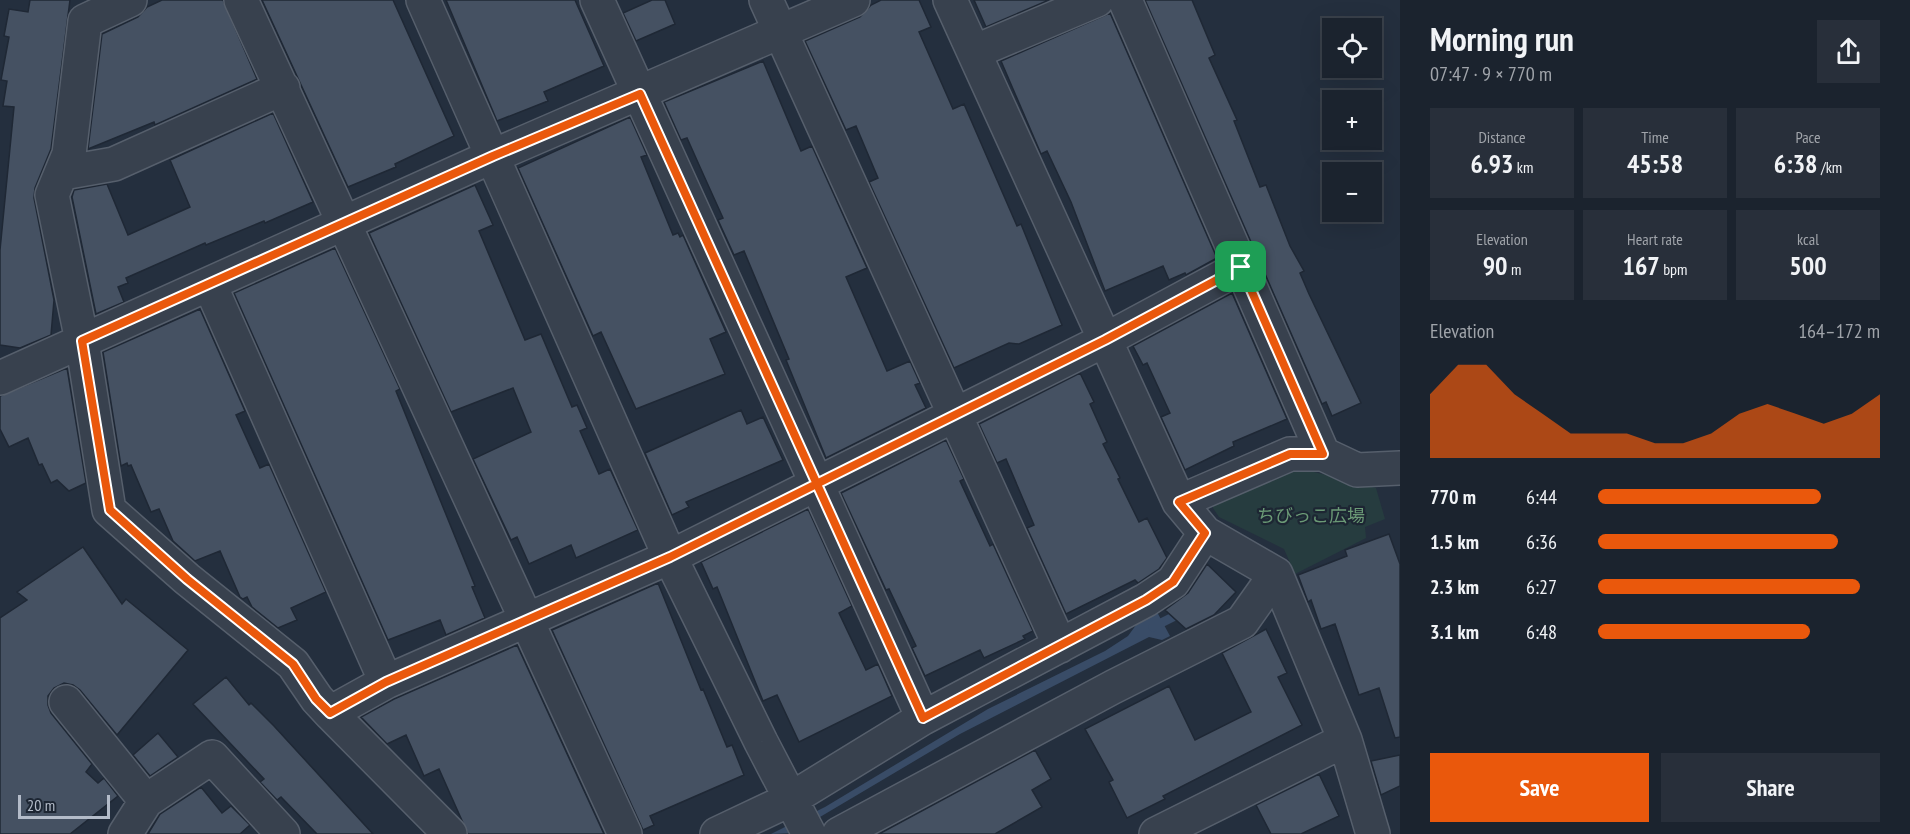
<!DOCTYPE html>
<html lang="en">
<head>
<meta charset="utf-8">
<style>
	body { margin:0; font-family:"PT Sans Narrow","Noto Sans JP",sans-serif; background:#282f3a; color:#f1f3f6; height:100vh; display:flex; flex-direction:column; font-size:22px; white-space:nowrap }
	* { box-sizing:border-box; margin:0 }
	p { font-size:20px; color:#a0a4aa }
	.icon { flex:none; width:33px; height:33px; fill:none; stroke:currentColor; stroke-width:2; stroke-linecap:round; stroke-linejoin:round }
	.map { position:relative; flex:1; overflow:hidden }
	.details { display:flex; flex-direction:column; background:#1b232e; width:510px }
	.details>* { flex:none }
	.buttons { position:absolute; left:1322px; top:18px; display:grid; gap:12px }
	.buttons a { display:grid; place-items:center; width:60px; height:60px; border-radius:0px; background:#1b232e; box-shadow:0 6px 24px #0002,0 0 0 2px #39404a; font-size:30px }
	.scale { position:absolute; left:18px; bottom:15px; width:92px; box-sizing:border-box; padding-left:6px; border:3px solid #b4bcc9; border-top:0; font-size:16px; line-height:21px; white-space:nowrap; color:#b4bcc9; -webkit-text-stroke:4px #1d2633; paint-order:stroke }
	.pin { position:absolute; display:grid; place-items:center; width:51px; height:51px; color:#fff; margin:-26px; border-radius:12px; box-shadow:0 3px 9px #0006 }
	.round { display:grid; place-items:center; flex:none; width:63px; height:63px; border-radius:0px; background:#282f3a }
	.overview { display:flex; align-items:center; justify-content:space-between; height:102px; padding:0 30px }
	h1 { font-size:33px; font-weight:800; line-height:45px }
	.metrics { display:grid; grid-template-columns:repeat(3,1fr); gap:9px; height:102px; padding:6px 30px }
	.metrics div { display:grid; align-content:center; border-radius:0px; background:#282f3a; text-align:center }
	.metrics b { font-size:26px; font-weight:800 }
	.metrics small { font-size:16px; font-weight:400 }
	.metrics p { font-size:16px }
	.chart { height:168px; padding:12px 30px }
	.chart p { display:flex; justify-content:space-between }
	.chart svg { width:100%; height:108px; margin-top:6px; fill:#ea580c; opacity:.7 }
	.primary-button { display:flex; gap:12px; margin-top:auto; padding:12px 30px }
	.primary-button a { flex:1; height:69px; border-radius:0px; background:#ea580c; color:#fff; font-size:24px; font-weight:800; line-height:69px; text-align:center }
	.primary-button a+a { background:#282f3a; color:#f1f3f6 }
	ul { padding:0 30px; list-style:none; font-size:20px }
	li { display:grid; grid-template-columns:96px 72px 1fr; align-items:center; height:45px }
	li i { height:15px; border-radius:8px; background:#ea580c }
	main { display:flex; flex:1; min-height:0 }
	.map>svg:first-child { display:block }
	.green { fill:#263c3f }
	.water { fill:#394c67 }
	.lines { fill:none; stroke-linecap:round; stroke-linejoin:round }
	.stream { stroke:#394c67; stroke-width:9 }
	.building { fill:#455162; stroke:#1f2835; stroke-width:1.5 }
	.minor-casing { stroke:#565f6c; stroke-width:36 }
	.minor { stroke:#38414e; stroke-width:33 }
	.route-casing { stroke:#fff; stroke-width:12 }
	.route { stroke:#ea580c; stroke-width:8 }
	.labels { text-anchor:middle; stroke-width:4.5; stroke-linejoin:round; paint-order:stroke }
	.park-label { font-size:18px; fill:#6b9a76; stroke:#1d2633 }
</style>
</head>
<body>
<main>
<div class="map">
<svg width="1400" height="834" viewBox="0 0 1400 834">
	<rect width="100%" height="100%" fill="#242f3e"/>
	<path class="green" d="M 1287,465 L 1376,488 L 1385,519 L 1365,527 L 1366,538 L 1295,574 L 1284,549 L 1219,517 L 1213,508 L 1213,499 Z"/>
	<path class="water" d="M 1157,612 L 1170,636 L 1162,640 L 1149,637 L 960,734 L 793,833 L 771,834 L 825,807 L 988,709 L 1105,651 L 1128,636 L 1139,621 Z"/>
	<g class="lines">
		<path class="stream" d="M 1153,627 L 1181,613"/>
	</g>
	<path class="building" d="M 30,0 L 70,0 L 51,149 L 35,188 L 34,198 L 54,300 L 51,335 L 20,348 L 0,345 L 0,250 L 14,107 L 3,106 L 7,81 L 1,80 L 9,37 L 4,36 L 9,9 L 28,12 Z
		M 162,0 L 223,0 L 257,79 L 155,125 L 154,122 L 88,149 L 102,34 L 138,17 L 147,7 Z
		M 262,0 L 393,0 L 454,136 L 395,164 L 396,167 L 348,187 Z
		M 446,0 L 575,0 L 604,66 L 544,92 L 548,101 L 497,121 Z
		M 652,0 L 665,0 L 675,24 L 636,41 L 623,13 Z
		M 881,0 L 919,0 L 931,27 L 919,32 L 953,109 L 964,104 L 1017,226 L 1021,224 L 1062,325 L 1019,344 L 1009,343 L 954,368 L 869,182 L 878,178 L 856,126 L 846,130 L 805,41 L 860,17 L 871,5 Z
		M 974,0 L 1049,0 L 986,27 Z
		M 1145,0 L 1192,0 L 1215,55 L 1209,58 L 1237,120 L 1234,121 L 1260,187 L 1266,185 L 1290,246 L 1304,271 L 1300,273 L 1309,294 L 1361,403 L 1332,416 L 1326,402 L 1322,404 Z
		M 1110,13 L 1217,258 L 1186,275 L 1185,273 L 1169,280 L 1163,266 L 1105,291 L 1071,202 L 1047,151 L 1041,154 L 1001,61 Z
		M 763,61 L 801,151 L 812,146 L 867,268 L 846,277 L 887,371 L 910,361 L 920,383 L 915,385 L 926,408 L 826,458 L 786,360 L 789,359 L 744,251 L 734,255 L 718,220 L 723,218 L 704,176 L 687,138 L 681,140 L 664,102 Z
		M 273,113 L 313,202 L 265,223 L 264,221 L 206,245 L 205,243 L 126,278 L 128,283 L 118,287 L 124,302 L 96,314 L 72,197 L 74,190 L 107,184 L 128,235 L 190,207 L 170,160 Z
		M 630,117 L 647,155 L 641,157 L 673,235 L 678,233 L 680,237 L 683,235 L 726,332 L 710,339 L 725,374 L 636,409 L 601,332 L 593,336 L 518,168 Z
		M 475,185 L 493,225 L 479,231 L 525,340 L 541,334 L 572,407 L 577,405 L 587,428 L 580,431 L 599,474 L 610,469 L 638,530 L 576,558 L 571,545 L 529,564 L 517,537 L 511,540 L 473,459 L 531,432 L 513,388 L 451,412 L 369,233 Z
		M 335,248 L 400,389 L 396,391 L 475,586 L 472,587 L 485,618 L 446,635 L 440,620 L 388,640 L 234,293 Z
		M 1232,293 L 1287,419 L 1233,442 L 1234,446 L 1185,470 L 1161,417 L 1170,413 L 1147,363 L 1143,365 L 1133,346 Z
		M 200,309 L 245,411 L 236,415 L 260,468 L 269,464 L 326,592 L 291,608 L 297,620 L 278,628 L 252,607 L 247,597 L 243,599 L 240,597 L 220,551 L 195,561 L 173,541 L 159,509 L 151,512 L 131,465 L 128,466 L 127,463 L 121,466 L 103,352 Z
		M 67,368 L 86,483 L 69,491 L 57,480 L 51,483 L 42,464 L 39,465 L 28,438 L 9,447 L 0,429 L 0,396 Z
		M 1080,373 L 1094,402 L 1090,404 L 1107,442 L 1103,444 L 1120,478 L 1118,479 L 1139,522 L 1147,518 L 1167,558 L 1159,569 L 1138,583 L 1135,580 L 1066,614 L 1027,528 L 1034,525 L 1006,459 L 997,463 L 979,424 Z
		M 741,410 L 747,424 L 763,417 L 783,460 L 686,502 L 689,507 L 672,515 L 645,453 Z
		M 946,440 L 964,479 L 960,481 L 990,546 L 993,544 L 1033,631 L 1023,636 L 1025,639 L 984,658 L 980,650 L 925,676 L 912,648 L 916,646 L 889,589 L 886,590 L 841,493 Z
		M 808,509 L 852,606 L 839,613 L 866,670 L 878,664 L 892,696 L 799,742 L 777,695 L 763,701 L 717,587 L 713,589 L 701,562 Z
		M 1389,534 L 1400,564 L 1400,737 L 1395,738 L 1379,688 L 1359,695 L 1335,624 L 1321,629 L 1311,600 L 1308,602 L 1298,575 L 1347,556 L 1345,550 Z
		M 83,547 L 122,604 L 126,599 L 188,650 L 117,735 L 80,690 L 73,685 L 64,683 L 54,688 L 48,696 L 48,705 L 51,713 L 92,764 L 86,772 L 98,783 L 104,778 L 118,796 L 70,834 L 0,834 L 0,618 L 27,600 L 17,592 Z
		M 1207,564 L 1236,592 L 1214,615 L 1186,629 L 1165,610 L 1188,593 Z
		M 658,583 L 701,690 L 703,689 L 727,747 L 732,745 L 744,775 L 650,816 L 654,825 L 643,830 L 552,630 Z
		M 1266,629 L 1287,673 L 1278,677 L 1302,725 L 1163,796 L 1165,799 L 1127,818 L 1109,782 L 1113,780 L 1085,729 L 1169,686 L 1195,740 L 1251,712 L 1222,653 Z
		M 517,645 L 604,834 L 468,834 L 439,769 L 424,776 L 406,735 L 387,744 L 361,717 L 394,699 Z
		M 226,677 L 249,705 L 251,703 L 274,726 L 373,834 L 317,834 L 281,797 L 277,800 L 260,782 L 264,779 L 193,704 Z
		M 158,733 L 178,757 L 150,776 L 133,755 Z
		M 1035,750 L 1051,779 L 1032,790 L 1042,807 L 995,834 L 879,834 Z
		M 1400,755 L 1400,786 L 1381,795 L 1371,761 Z
		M 1319,774 L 1339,816 L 1301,834 L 1271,834 L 1256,805 Z
		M 201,787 L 222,813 L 231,806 L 250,825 L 240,834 L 148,834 L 160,814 Z"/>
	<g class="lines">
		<g class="minor-casing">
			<path id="minor" d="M 130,0 L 85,21 L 69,154 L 52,195 L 82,341 L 109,510 L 187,579 L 293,664 L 317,699 L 330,713 L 386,682 L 670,557 L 1105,340 L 1241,267
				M 241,0 L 625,834
				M 423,0 L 670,557 L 761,742 L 809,834
				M 597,0 L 923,718
				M 766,0 L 1060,646
				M 950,0 L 1179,502 L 1205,533 L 1276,574 L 1345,740 L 1373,834
				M 1125,0 L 1323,454
				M 974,52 L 1097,0
				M 63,173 L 114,164 L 283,88
				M 210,285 L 386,682
				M 0,378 L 493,156 L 853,0
				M 1179,502 L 1290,454 L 1323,454 L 1357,470 L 1400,468
				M 66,702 L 146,801
				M 330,713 L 450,834
				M 125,834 L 146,801 L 212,757 L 283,834
				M 717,834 L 791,799 L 923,718 L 1146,600 L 1173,582 L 1205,533
				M 839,834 L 1113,687 L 1242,622 L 1276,574
				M 1156,834 L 1345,740"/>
		</g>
		<use href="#minor" class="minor"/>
	</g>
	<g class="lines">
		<g class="route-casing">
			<path id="route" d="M 1241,267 L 1105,340 L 670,557 L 386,682 L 330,713 L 316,699 L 293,664 L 187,579 L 110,510 L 82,341 L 493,156 L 640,94 C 734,302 828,510 923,718 L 1146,600 L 1173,582 L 1205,533 L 1179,502 L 1290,454 L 1323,454 L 1241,267"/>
		</g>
		<use href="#route" class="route"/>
	</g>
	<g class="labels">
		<g class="park-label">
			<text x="1311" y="522">ちびっこ広場</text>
		</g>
	</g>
</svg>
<div class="buttons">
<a><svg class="icon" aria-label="locate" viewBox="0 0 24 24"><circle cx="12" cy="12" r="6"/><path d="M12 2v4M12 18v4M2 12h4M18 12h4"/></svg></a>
<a>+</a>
<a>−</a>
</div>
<div class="scale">20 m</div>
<div class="pin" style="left:1241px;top:267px;background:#1e9e55"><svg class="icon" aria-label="arrive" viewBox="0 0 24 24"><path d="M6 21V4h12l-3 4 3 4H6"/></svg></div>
</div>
<section class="details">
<div class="overview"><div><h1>Morning run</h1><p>07:47 · 9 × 770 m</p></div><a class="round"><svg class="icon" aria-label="share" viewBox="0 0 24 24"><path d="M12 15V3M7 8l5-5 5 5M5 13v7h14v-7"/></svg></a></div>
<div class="metrics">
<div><p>Distance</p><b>6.93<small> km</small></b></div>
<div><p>Time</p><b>45:58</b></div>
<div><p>Pace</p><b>6:38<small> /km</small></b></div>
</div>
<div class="metrics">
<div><p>Elevation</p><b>90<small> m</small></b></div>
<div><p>Heart rate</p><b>167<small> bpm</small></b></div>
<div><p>kcal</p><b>500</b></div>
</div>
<div class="chart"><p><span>Elevation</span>164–172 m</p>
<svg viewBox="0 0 160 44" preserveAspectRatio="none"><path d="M0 44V18L10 6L20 6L30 18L40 26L50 34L60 34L70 34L80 38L90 38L100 34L110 26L120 22L130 26L140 30L150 26L160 18V44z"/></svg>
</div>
<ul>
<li><b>770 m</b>6:44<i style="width:79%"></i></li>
<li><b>1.5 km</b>6:36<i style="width:85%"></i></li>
<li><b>2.3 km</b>6:27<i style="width:93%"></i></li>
<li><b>3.1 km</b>6:48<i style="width:75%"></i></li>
</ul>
<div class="primary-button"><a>Save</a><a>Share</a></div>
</section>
</main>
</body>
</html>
